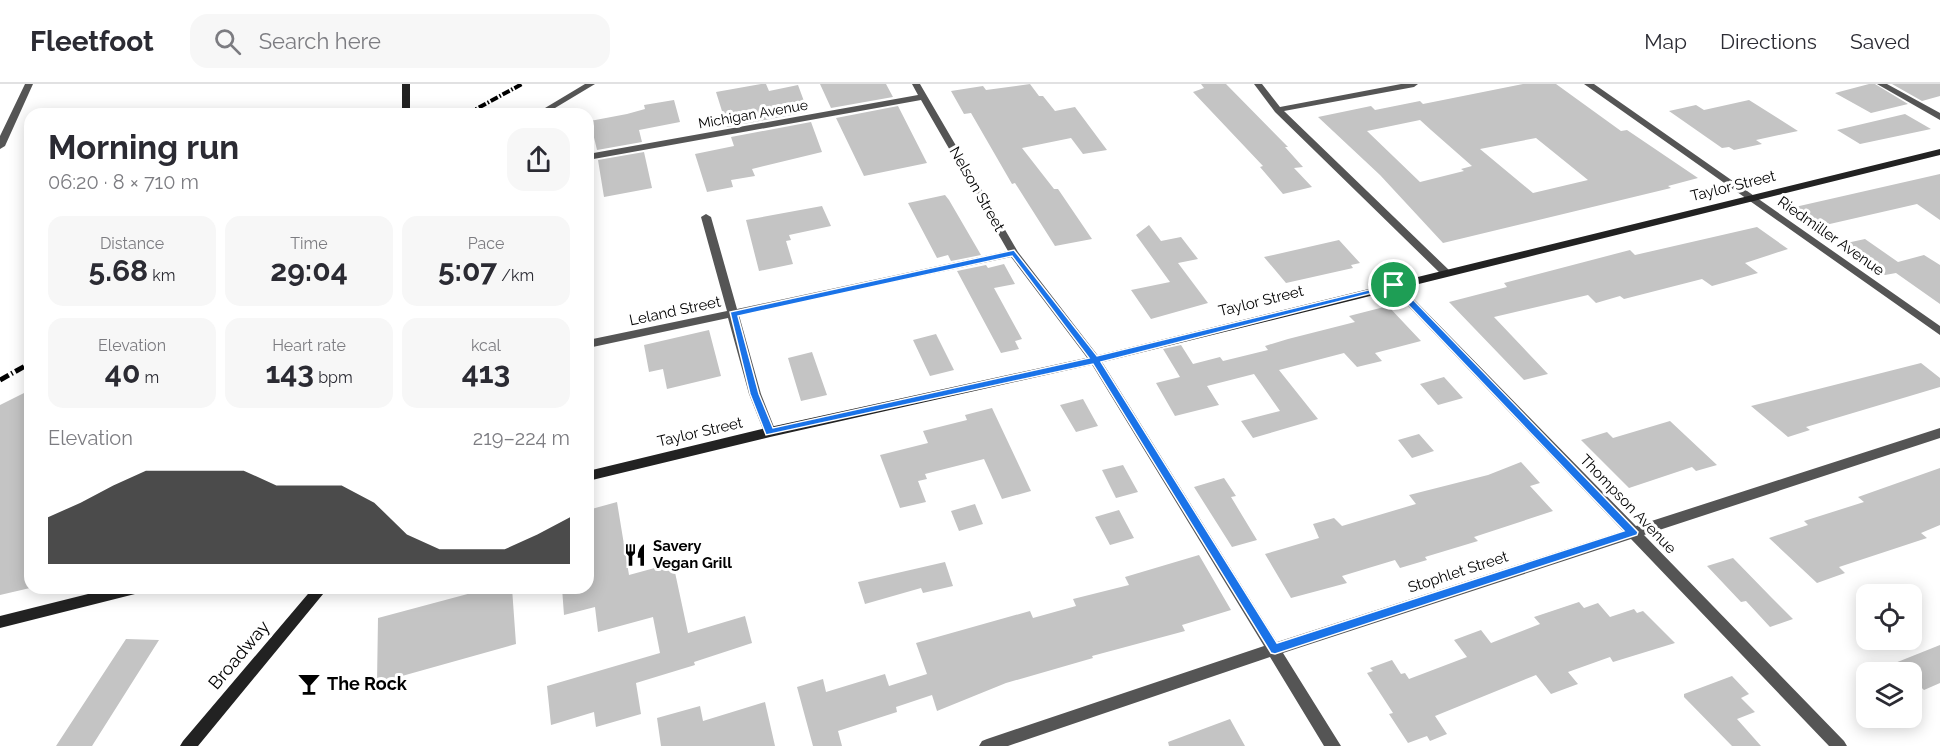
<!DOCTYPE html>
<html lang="en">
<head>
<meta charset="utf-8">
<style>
	body { margin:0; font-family:Raleway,sans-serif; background:#f7f7f7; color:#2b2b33; height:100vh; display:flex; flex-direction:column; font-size:22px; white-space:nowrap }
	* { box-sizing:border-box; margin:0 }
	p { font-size:20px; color:#7c7c81 }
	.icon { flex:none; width:33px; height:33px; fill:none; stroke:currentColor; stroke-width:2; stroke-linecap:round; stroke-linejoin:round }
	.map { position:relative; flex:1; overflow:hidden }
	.drawer { position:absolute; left:24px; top:24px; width:570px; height:486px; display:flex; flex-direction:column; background:#fff; border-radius:18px; box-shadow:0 3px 15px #0003 }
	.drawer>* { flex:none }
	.tools { position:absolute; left:1856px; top:500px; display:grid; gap:12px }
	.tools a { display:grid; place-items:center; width:66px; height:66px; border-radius:12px; background:#fff; box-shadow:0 3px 15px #0003; font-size:30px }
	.pin { position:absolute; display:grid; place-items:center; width:51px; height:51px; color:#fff; margin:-26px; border:3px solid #fff; border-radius:50%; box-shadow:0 2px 6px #0007 }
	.round { display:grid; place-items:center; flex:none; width:63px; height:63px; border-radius:18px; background:#f7f7f7 }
	.head { display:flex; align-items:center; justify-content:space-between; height:102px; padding:0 24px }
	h1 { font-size:33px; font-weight:700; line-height:45px }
	.figures { display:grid; grid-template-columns:repeat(3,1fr); gap:9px; height:102px; padding:6px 24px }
	.figures div { display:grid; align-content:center; border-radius:15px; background:#f7f7f7; text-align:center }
	.figures b { font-size:30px; font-weight:700 }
	.figures small { font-size:16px; font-weight:400 }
	.figures p { font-size:16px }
	.chart { height:168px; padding:12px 24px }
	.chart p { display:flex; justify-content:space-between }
	.chart svg { width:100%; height:108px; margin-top:6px; fill:#000; opacity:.7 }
	header { display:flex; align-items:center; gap:36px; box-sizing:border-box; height:84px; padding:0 30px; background:#fff; border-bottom:2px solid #e1e1e2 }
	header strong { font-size:28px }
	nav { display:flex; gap:33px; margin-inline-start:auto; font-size:21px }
	.search { width:420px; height:54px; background:#f7f7f7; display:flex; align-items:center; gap:15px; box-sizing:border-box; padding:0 21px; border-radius:18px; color:#7c7c81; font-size:22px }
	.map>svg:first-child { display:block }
	.building { fill:#c4c4c4; fill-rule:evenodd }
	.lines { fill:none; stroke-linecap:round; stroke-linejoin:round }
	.street { fill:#555; fill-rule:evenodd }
	.secondary { fill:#222; fill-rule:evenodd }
	.rail-far1 { stroke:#000; stroke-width:4; stroke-dasharray:8 2 1.5 2; stroke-linecap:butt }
	.rail { stroke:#000; stroke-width:5; stroke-dasharray:10 3 1.5 3; stroke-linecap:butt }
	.route { fill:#1a73e8; stroke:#fff; stroke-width:1.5; fill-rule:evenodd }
	.labels { text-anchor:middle; stroke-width:6; stroke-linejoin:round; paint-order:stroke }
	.far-street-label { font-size:14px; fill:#000; stroke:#fff }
	.street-label { font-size:15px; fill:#000; stroke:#fff }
	.poi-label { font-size:15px; font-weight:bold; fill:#000; stroke:#fff; text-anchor:start }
	.near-street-label { font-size:18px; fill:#000; stroke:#fff }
	.near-poi-label { font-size:18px; font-weight:bold; fill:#000; stroke:#fff; text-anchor:start }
</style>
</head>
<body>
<header>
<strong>Fleetfoot</strong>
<div class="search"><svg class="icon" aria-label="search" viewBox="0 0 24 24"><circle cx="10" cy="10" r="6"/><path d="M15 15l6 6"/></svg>Search here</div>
<nav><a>Map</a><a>Directions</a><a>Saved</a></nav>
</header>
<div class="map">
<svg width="1940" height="662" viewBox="0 0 1940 662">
	<rect width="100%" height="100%" fill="#fff"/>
	<path class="building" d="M 761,0 L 766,0 L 769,7 L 798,1 L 808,28 L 727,43 L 716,8 Z
		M 820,0 L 886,0 L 893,13 L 831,24 Z
		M 1030,0 L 1039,12 L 1043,12 L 1055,27 L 1075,23 L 1107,66 L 1083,70 L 1071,54 L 1022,64 L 1054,105 L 1058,105 L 1092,155 L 1055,162 L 1015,99 L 1012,100 L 971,29 L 964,30 L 951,7 L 983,2 L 986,6 Z
		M 1201,0 L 1226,0 L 1288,63 L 1285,63 L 1303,83 L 1294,84 L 1312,103 L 1283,110 L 1260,83 L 1263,82 L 1193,8 L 1204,4 Z
		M 1523,0 L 1556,0 L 1621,47 L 1627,46 L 1698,94 L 1668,102 L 1671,104 L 1443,159 L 1380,91 L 1318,33 L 1371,22 L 1375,26 L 1420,17 L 1423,20 ZM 1420,36 L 1431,46 L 1472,82 L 1461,85 L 1464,87 L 1420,98 L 1367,47 ZM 1536,54 L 1588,96 L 1533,109 L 1480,65 Z
		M 1869,0 L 1875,0 L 1908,20 L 1871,29 L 1835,9 Z
		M 1892,0 L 1940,0 L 1940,12 L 1922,17 Z
		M 674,16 L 680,38 L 639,46 L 642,58 L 597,66 L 590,37 L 627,30 L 645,25 L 644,21 Z
		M 1749,16 L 1798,47 L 1756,56 L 1762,60 L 1734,66 L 1729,63 L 1722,64 L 1669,27 L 1696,21 L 1704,26 Z
		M 898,22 L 927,79 L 864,92 L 836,34 Z
		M 1905,30 L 1931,45 L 1860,60 L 1837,46 Z
		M 811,38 L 822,68 L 752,85 L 755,92 L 731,96 L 733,103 L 707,108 L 695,70 L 734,62 L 731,53 Z
		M 644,68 L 652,104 L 604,113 L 598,76 Z
		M 1940,90 L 1940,136 L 1917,120 L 1821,142 L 1795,123 Z
		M 945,111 L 949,116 L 981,171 L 951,177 L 948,171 L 937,174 L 908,119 Z
		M 822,122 L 831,142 L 789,151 L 791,156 L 786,157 L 793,180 L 759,187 L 746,136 Z
		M 1149,141 L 1161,157 L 1181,153 L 1198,175 L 1178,179 L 1208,219 L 1151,235 L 1131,206 L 1170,198 L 1136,151 Z
		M 1757,143 L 1788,165 L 1745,179 L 1758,189 L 1712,202 L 1702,195 L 1624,215 L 1620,212 L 1596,219 L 1588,211 L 1494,233 L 1548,290 L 1524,296 L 1449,218 L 1507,203 L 1504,199 L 1630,166 L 1635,171 Z
		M 1865,155 L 1898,178 L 1924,171 L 1940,181 L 1940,220 L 1896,189 L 1885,191 L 1842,160 Z
		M 1339,156 L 1360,179 L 1351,181 L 1353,184 L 1286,199 L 1264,173 Z
		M 1004,180 L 1015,200 L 994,204 L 1022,255 L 1015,257 L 1019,265 L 1001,269 L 957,187 L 986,181 L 988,184 Z
		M 1388,222 L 1421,257 L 1375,269 L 1382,277 L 1357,283 L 1344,269 L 1279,286 L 1318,335 L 1253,354 L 1241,337 L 1280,327 L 1254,290 L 1207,302 L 1219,321 L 1175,332 L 1156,299 L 1180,293 L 1163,265 L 1181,261 L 1193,280 L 1220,273 L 1223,277 L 1268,266 L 1265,262 L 1288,255 L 1355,238 L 1349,232 Z
		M 709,246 L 721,292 L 667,305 L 663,285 L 649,288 L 644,261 Z
		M 936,250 L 954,286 L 930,292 L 913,256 Z
		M 812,268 L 827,311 L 801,317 L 788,274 Z
		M 1921,279 L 1940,294 L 1940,303 L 1806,343 L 1810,346 L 1788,353 L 1751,322 Z
		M 1444,293 L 1463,314 L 1438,321 L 1420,300 Z
		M 30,306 L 30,504 L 0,511 L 0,321 Z
		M 1083,315 L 1098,342 L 1076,348 L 1060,321 Z
		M 992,324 L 1031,407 L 1002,415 L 984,375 L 925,390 L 927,395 L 918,397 L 926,418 L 900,424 L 880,371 L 928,359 L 923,347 L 967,336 L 965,331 Z
		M 1670,337 L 1717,381 L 1696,387 L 1692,383 L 1629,404 L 1581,356 L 1607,348 L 1613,354 Z
		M 1419,350 L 1434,367 L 1412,374 L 1398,356 Z
		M 1521,378 L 1540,399 L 1530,402 L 1553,427 L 1474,453 L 1478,457 L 1425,473 L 1427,476 L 1400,484 L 1395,476 L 1342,492 L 1347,499 L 1291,514 L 1265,470 L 1319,454 L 1313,440 L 1334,434 L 1342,442 L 1416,420 L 1409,411 L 1488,391 Z
		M 1123,381 L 1138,408 L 1116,414 L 1102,386 Z
		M 1940,384 L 1940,441 L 1921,449 L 1927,454 L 1839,483 L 1845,489 L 1817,499 L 1769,454 L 1808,441 L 1804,437 L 1864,418 L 1858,413 Z
		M 1224,394 L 1236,412 L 1231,413 L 1257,456 L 1232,463 L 1194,403 Z
		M 617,418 L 629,491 L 673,479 L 688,549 L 745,532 L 752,559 L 694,578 L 695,581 L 636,599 L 641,630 L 596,643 L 594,628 L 551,641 L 547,602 L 660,569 L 653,533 L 598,548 L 595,523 L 564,531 L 562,504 L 588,504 L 588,426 Z
		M 975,420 L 983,440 L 959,447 L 951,427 Z
		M 1119,426 L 1134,454 L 1110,461 L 1095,433 Z
		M 1199,471 L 1231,526 L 1182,541 L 1185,547 L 1092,572 L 1093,574 L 1006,599 L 937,627 L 932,611 L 896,623 L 897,628 L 838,647 L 842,662 L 813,662 L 797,603 L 823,595 L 826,608 L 885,590 L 889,602 L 927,590 L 916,559 L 1030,527 L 1033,534 L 1076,522 L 1073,515 L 1129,501 L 1125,493 Z
		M 1733,474 L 1770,512 L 1793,535 L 1770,543 L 1746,517 L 1741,518 L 1707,482 Z
		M 945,478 L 953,502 L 923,509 L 921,504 L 865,520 L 858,498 Z
		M 490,504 L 512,504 L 516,560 L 377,599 L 378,534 Z
		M 1579,518 L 1584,524 L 1598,519 L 1610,533 L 1634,525 L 1637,529 L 1643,527 L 1675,559 L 1613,578 L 1610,573 L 1568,588 L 1578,600 L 1551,610 L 1536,591 L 1435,632 L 1447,650 L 1430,657 L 1427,652 L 1408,659 L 1389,630 L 1393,629 L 1367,589 L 1373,587 L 1370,584 L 1392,576 L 1401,590 L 1405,589 L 1409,595 L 1467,573 L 1454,556 L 1481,546 L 1491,559 L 1540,540 L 1534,533 Z
		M 126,555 L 159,556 L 92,662 L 56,662 Z
		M 1940,561 L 1940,599 L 1924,606 L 1911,594 L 1911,588 L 1905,588 L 1895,579 Z
		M 1732,592 L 1749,610 L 1741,614 L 1755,628 L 1737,635 L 1761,662 L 1732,662 L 1684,613 L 1684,610 Z
		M 765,618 L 775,662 L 661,662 L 657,634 L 700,622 L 703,637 Z
		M 1230,635 L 1245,662 L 1169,662 L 1168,658 Z"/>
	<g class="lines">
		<path class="street" d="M 25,0 L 33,0 L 5,62 L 0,65 L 0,52 Z
			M 585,0 L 595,0 L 545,30 L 535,30 Z
			M 912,0 L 920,0 L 1018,168 L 1099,273 L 1277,558 L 1623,447 L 1390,203 L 1389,201 L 1390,199 L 1398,199 L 1636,442 L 1940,344 L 1940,354 L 1644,451 L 1844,657 L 1847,662 L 1829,662 L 1631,455 L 1283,569 L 1341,662 L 1324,662 L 1270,573 L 1008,662 L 979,662 L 982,657 L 987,655 L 1264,562 L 1091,279 L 1011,173 L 739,231 L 761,310 L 776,348 L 774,351 L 766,351 L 764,348 L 749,310 L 728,234 L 588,264 L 588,256 L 727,227 L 701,133 L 706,130 L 711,133 L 737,225 L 1008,167 L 921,16 L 588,76 L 588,70 L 918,11 Z
			M 1254,0 L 1262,0 L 1280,23 L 1401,0 L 1418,0 L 1414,3 L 1284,27 L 1450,187 L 1451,189 L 1450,191 L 1442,191 L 1275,28 Z
			M 1584,0 L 1594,0 L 1940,242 L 1940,251 Z
			M 1877,0 L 1887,0 L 1940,29 L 1940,36 Z"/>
		<path class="secondary" d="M 402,0 L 410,0 L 410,28 L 409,30 L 402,28 Z
			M 1940,65 L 1940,71 L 1095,280 L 770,353 L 588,397 L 588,387 L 770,343 L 1095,272 Z
			M 112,504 L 142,504 L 140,508 L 135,510 L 0,544 L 0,532 Z
			M 313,504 L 328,504 L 198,662 L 180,662 L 183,657 Z"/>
		<path class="rail-far1" d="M 467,30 L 522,0
			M 25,283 L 30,280"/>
		<path class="rail" d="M 0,296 L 27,281"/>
	</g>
	<path class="route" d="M 1014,166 L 1097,272 L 1397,199 L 1638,448 L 1637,451 L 1275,570 L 1271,569 L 1093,280 L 766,351 L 750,310 L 730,228 ZM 1012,172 L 1089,274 L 773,344 L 759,310 L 738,232 ZM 1392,204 L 1624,447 L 1277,559 L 1101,278 Z"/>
	<defs>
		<g id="restaurant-bare" transform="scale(1.8)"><path d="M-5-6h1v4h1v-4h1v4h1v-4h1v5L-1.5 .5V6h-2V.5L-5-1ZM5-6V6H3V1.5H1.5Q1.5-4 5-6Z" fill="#000" stroke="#fff" stroke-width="2.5" paint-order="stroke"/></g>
		<g id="bar-bare" transform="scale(1.8)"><path d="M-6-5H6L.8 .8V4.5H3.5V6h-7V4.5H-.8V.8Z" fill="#000" stroke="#fff" stroke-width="2.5" paint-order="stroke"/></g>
	</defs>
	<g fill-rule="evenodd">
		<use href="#restaurant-bare" x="635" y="471"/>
		<use href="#bar-bare" x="309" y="600"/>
	</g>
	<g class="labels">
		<g class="far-street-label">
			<text transform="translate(753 30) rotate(-10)" y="5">Michigan Avenue</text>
		</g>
		<g class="street-label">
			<text transform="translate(1733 102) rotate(-14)" y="5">Taylor Street</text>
			<text transform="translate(977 105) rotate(60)" y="5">Nelson Street</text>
			<text transform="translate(1831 152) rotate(35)" y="5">Riedmiller Avenue</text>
			<text transform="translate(1261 217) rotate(-14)" y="5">Taylor Street</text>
			<text transform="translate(675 227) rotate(-12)" y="5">Leland Street</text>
			<text transform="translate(700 348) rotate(-13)" y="5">Taylor Street</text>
			<text transform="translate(1628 420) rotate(46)" y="5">Thompson Avenue</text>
			<text transform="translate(1458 488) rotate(-18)" y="5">Stophlet Street</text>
		</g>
		<g class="poi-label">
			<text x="653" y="467">Savery<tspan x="653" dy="17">Vegan Grill</tspan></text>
		</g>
		<g class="near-street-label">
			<text transform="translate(239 571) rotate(-50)" y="6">Broadway</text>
		</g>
		<g class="near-poi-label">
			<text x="327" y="606">The Rock</text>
		</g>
	</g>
</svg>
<div class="tools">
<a><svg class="icon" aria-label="locate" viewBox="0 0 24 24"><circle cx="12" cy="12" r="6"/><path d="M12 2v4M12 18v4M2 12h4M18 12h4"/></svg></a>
<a><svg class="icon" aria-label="layers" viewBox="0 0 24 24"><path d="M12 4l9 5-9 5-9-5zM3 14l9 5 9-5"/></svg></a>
</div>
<div class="pin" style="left:1394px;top:201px;background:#1e9e55"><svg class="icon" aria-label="arrive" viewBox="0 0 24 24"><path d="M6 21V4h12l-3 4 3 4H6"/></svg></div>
<section class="drawer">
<div class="head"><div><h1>Morning run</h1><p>06:20 · 8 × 710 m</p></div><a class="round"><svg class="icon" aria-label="share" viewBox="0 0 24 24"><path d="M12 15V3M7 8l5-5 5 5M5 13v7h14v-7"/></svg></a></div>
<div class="figures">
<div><p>Distance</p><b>5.68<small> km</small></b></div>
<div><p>Time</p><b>29:04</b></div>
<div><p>Pace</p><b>5:07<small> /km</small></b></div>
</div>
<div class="figures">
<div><p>Elevation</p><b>40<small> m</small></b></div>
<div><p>Heart rate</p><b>143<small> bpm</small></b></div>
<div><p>kcal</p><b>413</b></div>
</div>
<div class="chart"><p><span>Elevation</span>219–224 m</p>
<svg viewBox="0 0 160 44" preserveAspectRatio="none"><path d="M0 44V25L10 19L20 12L30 6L40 6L50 6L60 6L70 12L80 12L90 12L100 19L110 32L120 38L130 38L140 38L150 32L160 25V44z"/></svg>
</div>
</section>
</div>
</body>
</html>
